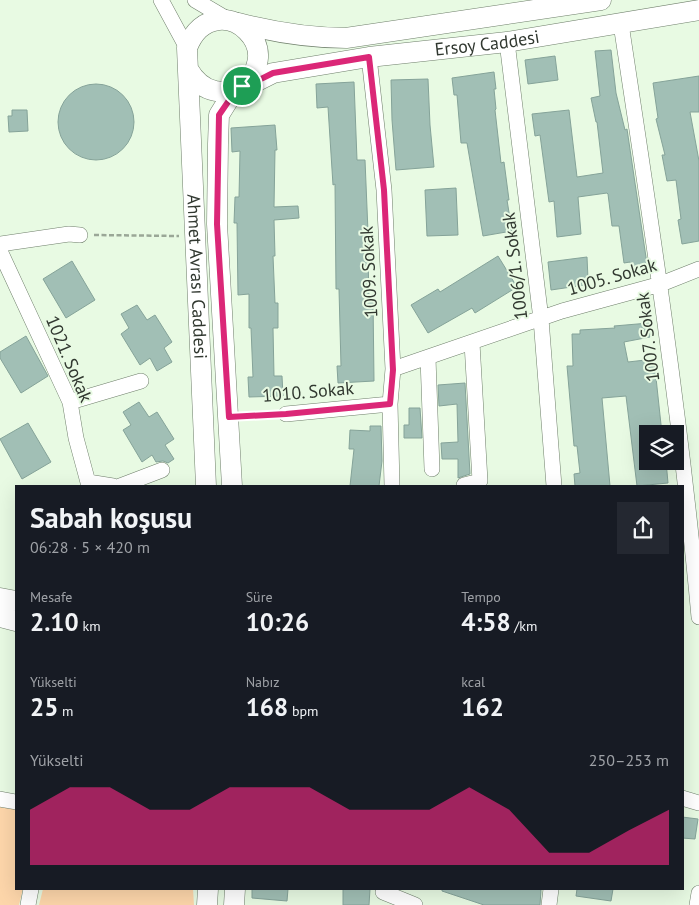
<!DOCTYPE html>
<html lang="tr">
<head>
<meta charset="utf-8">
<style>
	body { margin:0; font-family:"PT Sans",sans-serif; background:#242831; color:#f1f3f6; height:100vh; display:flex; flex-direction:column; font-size:19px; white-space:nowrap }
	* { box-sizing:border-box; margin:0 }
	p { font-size:16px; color:#9ea1a6 }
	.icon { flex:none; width:28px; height:28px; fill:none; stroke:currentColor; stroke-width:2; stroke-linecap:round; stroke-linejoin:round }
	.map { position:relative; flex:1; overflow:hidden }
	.drawer { position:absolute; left:15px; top:485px; width:669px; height:405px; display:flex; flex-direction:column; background:#171b24; border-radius:0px; box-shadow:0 5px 20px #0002 }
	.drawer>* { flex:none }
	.controls { position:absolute; left:639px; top:425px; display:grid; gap:10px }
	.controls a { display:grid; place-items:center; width:45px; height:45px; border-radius:0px; background:#171b24; box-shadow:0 5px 20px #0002; font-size:25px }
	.pin { position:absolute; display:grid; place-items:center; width:42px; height:42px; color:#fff; margin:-21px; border:2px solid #fff; border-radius:50%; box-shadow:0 1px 5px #0007 }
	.round { display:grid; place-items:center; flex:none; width:52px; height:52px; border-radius:0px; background:#242831 }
	.headline { display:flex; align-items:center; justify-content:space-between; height:85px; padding:0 15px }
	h1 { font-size:28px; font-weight:700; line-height:38px }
	.stats { display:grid; grid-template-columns:repeat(3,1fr); gap:8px; height:85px; padding:5px 15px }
	.stats div { display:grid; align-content:center }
	.stats b { font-size:25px; font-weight:700 }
	.stats small { font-size:14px; font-weight:400 }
	.stats p { font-size:14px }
	.chart { height:140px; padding:10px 15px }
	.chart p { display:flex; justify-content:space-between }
	.chart svg { width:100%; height:90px; margin-top:5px; fill:#db2777; opacity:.7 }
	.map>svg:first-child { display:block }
	.green { fill:#fdd6aa }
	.building { fill:#a1bfb5; stroke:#85a399 }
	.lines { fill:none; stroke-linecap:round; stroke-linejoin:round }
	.minor-casing { stroke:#6f7f6b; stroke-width:16 }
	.major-casing { stroke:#6f7f6b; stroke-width:21 }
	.path { stroke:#9aa797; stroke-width:2.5; stroke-dasharray:5 2.5; stroke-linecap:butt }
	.minor { stroke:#fff; stroke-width:15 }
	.major { stroke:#fff; stroke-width:20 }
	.route-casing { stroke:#fff; stroke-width:10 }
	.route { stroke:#db2777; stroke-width:6 }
	.labels { text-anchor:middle; stroke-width:4; stroke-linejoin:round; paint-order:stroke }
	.street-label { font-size:18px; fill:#313830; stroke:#e8fae3 }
</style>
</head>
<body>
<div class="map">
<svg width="699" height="905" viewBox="0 0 699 905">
	<rect width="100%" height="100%" fill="#e8fae3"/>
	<path class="green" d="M 0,807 L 16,809 L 16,889 L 23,889 L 19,905 L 0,905 Z
		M 43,889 L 193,889 L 194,905 L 39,905 Z"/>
	<path class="building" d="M 611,50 L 616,93 L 625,130 L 627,129 L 647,264 L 631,267 L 630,262 L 624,263 L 619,226 L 612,226 L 608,194 L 607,193 L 578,197 L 581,234 L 557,237 L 554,201 L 549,202 L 540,135 L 535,136 L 532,114 L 569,110 L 577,177 L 603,173 L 597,122 L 596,122 L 591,98 L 600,96 L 595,51 Z
		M 555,56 L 558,80 L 528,84 L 525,60 Z
		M 494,72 L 496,89 L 494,89 L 496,109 L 495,110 L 501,163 L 504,162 L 509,200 L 507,200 L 512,231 L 483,236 L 467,143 L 461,143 L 457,95 L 454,95 L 452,78 Z
		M 699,76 L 699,112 L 690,112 L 699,161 L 699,241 L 682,244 L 678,220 L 681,219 L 676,180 L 667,181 L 662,155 L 665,155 L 656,119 L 658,118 L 653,83 Z
		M 428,79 L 430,125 L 434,167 L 396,170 L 392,120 L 391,80 Z
		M 354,82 L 357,160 L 365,160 L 368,232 L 370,232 L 370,254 L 368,254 L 369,300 L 373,300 L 374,381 L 338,383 L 337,366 L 341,366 L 339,289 L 336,289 L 335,184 L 333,185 L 328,107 L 317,108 L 316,84 Z
		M58 122a38 38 0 1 1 76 0a38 38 0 1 1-76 0Z
		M 12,110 L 27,110 L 28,131 L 9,132 L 8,116 L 12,116 Z
		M 275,125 L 277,150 L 275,150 L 274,207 L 298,206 L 299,218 L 274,220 L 275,256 L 273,256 L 275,303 L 278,303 L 278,328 L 273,328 L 274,376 L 282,376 L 283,396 L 249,397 L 248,377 L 253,377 L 251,328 L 249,328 L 249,294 L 238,295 L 237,223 L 234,223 L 235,197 L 239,197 L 240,151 L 232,152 L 231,128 Z
		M 456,188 L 458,235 L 427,236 L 425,190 Z
		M 498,256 L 517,287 L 475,313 L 472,308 L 428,333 L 411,305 L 438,289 L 440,292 Z
		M 587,257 L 588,279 L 585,285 L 551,290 L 548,262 Z
		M 72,261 L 95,300 L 66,318 L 43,279 Z
		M 137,305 L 147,320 L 155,315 L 172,342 L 164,348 L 172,362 L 157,371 L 150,358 L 140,365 L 121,334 L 129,328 L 121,314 Z
		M 649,323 L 650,337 L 624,342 L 628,362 L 654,359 L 662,434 L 648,434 L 648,461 L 666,461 L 668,483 L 637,486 L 626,396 L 602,398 L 610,486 L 575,486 L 574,474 L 580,473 L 577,446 L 574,446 L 567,366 L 573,366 L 572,334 L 580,334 L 580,330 L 615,328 L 614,326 Z
		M 26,336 L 48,376 L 21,393 L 0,358 L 0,352 Z
		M 465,383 L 470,474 L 458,478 L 458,459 L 442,459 L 441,443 L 458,442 L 457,404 L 439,406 L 438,385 Z
		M 139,402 L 149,417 L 157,412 L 174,439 L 165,445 L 174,459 L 168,463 L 163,461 L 156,462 L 152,455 L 142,462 L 123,430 L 131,425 L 123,412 Z
		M 409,408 L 420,408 L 422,438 L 404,438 L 404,425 L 409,425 Z
		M 28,423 L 51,462 L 22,479 L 0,439 Z
		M 370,426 L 381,426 L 382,461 L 379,486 L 350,486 L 354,449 L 349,449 L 350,430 L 370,431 Z
		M 682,817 L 698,819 L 695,839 L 682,838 Z
		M 252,889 L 288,889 L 287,901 L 252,898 Z
		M 343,889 L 370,889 L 369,905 L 343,905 Z
		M 442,889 L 538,889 L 541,890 L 540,905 L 484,905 L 442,891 Z
		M 577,889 L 613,889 L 611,901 L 576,896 Z"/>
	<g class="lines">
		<g class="minor-casing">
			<path id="minor" d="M 161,0 L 187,48
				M 195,0 L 227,19
				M 621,24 C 651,221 681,418 699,617
				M 507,42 L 541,319 L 554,486
				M 369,57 L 384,190 L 393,369 L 390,404 L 392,486
				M 0,244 L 69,234 L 80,235
				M 0,251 L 70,402 L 76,438 L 89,486
				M 428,358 L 432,469
				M 393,369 L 562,311 L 661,284 L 699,269
				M 70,402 L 141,381
				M 286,414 L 390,404
				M 88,482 L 113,486
				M 464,485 L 480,481 L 472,343
				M 120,486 L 162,470
				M 682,798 L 699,803
				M 0,799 L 16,802
				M 383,892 L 415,905
				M 28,905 L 31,889
				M 549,905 L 551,889
				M 697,905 L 699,893"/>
		</g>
		<g class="major-casing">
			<g id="major">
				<path d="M 238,23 C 273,32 309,38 346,38 L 601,0"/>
				<path id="s1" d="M 188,69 C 219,123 284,68 247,31 C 240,24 230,19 219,20 C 202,22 193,33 187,48 L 206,486"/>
				<path id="s2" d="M 232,486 L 217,224 L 218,144 L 219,115 L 229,99 L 241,86 L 251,84 L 273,73 L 369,57 L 507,42 L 699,10"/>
				<path d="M 0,598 L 16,601"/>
				<path d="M 0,617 L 16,621"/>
				<path d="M 207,905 L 208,889"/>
				<path d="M 234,905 L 235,889"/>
			</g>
		</g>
		<path class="path" d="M 94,235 L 179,236
			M 245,416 L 272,415"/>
		<use href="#minor" class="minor"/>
		<use href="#major" class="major"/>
	</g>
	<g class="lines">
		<g class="route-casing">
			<path id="route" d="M 369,57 L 384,190 L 393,370 L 390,404 L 286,414 L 229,417 L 217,224 L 219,115 L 230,99 L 242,86 L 251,84 L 273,73 Z"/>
		</g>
		<use href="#route" class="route"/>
	</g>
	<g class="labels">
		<g class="street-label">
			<text dy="6" stroke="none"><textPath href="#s2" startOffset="659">Ersoy Caddesi</textPath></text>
			<text transform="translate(515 266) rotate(-97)" y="6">1006/1. Sokak</text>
			<text transform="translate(369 272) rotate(-93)" y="6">1009. Sokak</text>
			<text transform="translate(612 277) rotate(-16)" y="6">1005. Sokak</text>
			<text dy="6" stroke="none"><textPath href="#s1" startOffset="431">Ahmet Avrası Caddesi</textPath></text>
			<text transform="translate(648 337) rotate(-97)" y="6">1007. Sokak</text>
			<text transform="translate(69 359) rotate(67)" y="6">1021. Sokak</text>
			<text transform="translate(308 392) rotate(-5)" y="6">1010. Sokak</text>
		</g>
	</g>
</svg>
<div class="controls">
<a><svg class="icon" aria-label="layers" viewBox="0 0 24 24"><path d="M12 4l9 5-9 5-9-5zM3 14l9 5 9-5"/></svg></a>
</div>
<div class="pin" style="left:242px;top:86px;background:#1e9e55"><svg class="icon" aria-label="arrive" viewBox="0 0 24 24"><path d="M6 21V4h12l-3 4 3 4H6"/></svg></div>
<section class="drawer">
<div class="headline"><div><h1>Sabah koşusu</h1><p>06:28 · 5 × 420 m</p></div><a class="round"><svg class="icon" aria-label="share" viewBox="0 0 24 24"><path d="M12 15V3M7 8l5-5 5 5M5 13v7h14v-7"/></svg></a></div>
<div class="stats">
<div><p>Mesafe</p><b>2.10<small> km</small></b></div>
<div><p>Süre</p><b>10:26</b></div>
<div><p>Tempo</p><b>4:58<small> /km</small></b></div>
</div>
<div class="stats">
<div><p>Yükselti</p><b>25<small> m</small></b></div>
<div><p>Nabız</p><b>168<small> bpm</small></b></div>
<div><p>kcal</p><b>162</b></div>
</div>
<div class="chart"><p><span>Yükselti</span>250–253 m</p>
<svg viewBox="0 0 160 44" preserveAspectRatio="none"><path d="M0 44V17L10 6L20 6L30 17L40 17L50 6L60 6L70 6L80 17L90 17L100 17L110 6L120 17L130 38L140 38L150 27L160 17V44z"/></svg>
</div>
</section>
</div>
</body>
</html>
